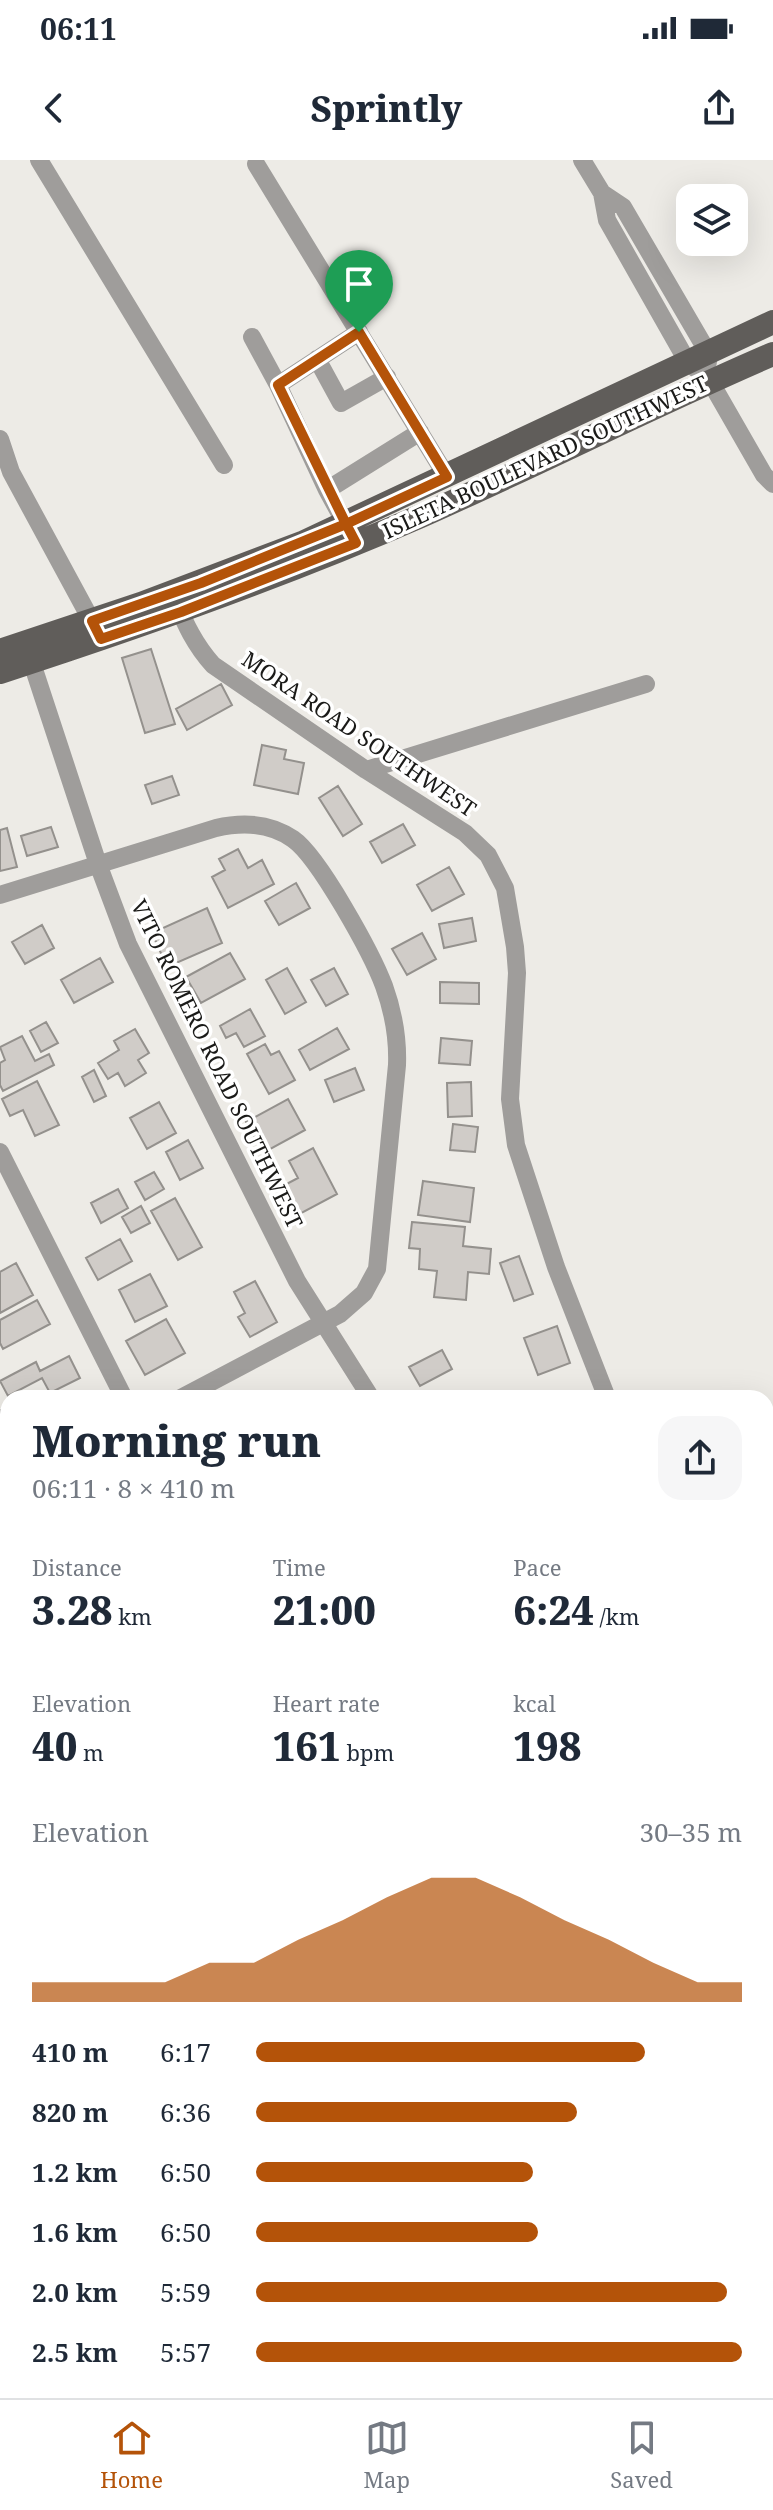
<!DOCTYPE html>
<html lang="en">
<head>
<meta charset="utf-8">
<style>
	body { margin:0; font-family:"Noto Serif",serif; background:#f6f6f7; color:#1f2937; height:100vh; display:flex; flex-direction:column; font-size:30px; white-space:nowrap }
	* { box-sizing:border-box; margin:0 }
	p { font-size:26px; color:#747a83 }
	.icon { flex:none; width:44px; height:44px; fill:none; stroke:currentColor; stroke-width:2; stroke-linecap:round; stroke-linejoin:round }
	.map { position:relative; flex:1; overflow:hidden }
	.panel { position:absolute; left:0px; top:1230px; width:774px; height:1008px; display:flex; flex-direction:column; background:#fff; border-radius:24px 24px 0 0; box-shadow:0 8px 32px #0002 }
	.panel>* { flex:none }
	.fabs { position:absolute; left:676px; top:24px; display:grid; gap:16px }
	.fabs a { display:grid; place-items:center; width:72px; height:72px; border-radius:16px; background:#fff; box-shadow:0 8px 32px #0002; font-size:40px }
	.pin { position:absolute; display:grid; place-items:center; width:68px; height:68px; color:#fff; margin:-82px -34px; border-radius:50% 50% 50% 0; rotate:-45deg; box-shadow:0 0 8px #0007 }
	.pin .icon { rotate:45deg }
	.round { display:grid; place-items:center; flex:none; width:84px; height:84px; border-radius:24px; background:#f6f6f7 }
	.summary { display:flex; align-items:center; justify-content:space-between; height:136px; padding:0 32px }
	h1 { font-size:44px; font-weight:800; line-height:60px }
	.figures { display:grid; grid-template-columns:repeat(3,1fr); gap:12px; height:136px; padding:8px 32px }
	.figures div { display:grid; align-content:center }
	.figures b { font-size:40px; font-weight:800 }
	.figures small { font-size:22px; font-weight:400 }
	.figures p { font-size:22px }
	.chart { height:224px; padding:16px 32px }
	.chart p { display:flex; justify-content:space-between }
	.chart svg { width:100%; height:144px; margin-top:8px; fill:#b45309; opacity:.7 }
	ul { padding:0 32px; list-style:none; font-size:26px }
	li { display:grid; grid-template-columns:128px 96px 1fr; align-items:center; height:60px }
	li i { height:20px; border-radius:10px; background:#b45309 }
	.status { display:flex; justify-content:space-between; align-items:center; height:56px; padding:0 40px; background:#fff; direction:ltr }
	.status svg { height:22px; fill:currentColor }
	header { display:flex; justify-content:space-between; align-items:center; height:104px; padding:0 32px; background:#fff; font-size:36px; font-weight:800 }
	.dock { display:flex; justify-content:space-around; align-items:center; height:112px; border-top:2px solid #e0e1e3; background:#fff; font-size:22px; color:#747a83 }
	.dock a { display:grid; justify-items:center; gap:4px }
	.dock .current { color:#b45309 }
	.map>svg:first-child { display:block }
	.building { fill:#d0ccc8; stroke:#94918d; stroke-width:2 }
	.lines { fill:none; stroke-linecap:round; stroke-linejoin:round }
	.minor { stroke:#9f9d9b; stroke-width:18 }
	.major { stroke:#605d5a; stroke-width:24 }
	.route-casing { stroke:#fff; stroke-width:16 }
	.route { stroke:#b45309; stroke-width:10 }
	.labels { text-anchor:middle; stroke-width:7; stroke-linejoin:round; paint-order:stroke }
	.street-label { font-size:22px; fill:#1a1a18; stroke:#fff }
</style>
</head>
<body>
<div class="status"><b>06:11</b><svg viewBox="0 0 49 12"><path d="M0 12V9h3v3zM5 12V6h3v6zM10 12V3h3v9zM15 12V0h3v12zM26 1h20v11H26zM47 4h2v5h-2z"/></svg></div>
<header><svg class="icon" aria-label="back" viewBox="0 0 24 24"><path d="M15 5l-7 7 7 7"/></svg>Sprintly<svg class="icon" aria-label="share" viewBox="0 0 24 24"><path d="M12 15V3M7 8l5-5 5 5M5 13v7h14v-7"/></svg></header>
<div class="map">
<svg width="773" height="2238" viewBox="0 0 773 2238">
	<rect width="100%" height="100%" fill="#edebe6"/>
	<path class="building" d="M 151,489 L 175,564 L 145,573 L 122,498 Z
		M 221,524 L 232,545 L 187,570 L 176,549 Z
		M 262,585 L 286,590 L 284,599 L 304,603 L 298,634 L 254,625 Z
		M 172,616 L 179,635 L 152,644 L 145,625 Z
		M 338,626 L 362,664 L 343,676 L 319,638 Z
		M 403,664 L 415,685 L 382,703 L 370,682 Z
		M 51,667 L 58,687 L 27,696 L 21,676 Z
		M 7,668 L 17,707 L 0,711 L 0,670 Z
		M 238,689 L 248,708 L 262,700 L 274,724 L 228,748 L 212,717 L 225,710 L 219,699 Z
		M 449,707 L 464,734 L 432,751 L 417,725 Z
		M 296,723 L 310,748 L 279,765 L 265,741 Z
		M 207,748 L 222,783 L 167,807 L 152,773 Z
		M 472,758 L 476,781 L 444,788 L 439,764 Z
		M 42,765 L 54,788 L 25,804 L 12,782 Z
		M 422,773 L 436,799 L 407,815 L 392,789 Z
		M 230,793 L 245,819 L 201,843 L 186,817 Z
		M 100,798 L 113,822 L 74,843 L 61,820 Z
		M 287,808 L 306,842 L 285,854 L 266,820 Z
		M 334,808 L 348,834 L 326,846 L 311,820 Z
		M 440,822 L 479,823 L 479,844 L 440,843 Z
		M 250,849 L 265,876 L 244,887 L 236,873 L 226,878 L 220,866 Z
		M 46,862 L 58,883 L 41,892 L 30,871 Z
		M 337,868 L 349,889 L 310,910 L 299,890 Z
		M 135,869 L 149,893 L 138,900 L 146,913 L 125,926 L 118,913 L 108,919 L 98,903 L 119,890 L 114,881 Z
		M 22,876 L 35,901 L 49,894 L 54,905 L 3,931 L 0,925 L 0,903 L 5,900 L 0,887 Z
		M 441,878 L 472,881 L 470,905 L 439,903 Z
		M 265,884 L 271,895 L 279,891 L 295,920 L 269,934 L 247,894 Z
		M 355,908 L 364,930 L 334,942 L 325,920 Z
		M 94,910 L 106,936 L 94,942 L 82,917 Z
		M 37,921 L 59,965 L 35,976 L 23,950 L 10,956 L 2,939 Z
		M 471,922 L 472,956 L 448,957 L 447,923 Z
		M 288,939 L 305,970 L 263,993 L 246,962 Z
		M 159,942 L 176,973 L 147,989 L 130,958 Z
		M 453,964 L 478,967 L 475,992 L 450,990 Z
		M 188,980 L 203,1008 L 180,1020 L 166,992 Z
		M 313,988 L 337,1034 L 294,1057 L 279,1028 L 298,1018 L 289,1001 Z
		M 154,1012 L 164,1029 L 145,1040 L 135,1022 Z
		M 423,1021 L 474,1028 L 470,1062 L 418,1055 Z
		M 118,1029 L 128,1048 L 101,1063 L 91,1043 Z
		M 175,1038 L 202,1087 L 178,1100 L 151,1051 Z
		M 141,1046 L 150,1063 L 131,1073 L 122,1057 Z
		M 412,1062 L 465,1067 L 463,1086 L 491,1089 L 489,1114 L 468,1112 L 466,1140 L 434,1137 L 437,1111 L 419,1109 L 420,1089 L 409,1088 Z
		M 120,1079 L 132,1101 L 98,1120 L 86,1098 Z
		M 519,1096 L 533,1134 L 514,1141 L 500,1103 Z
		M 16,1103 L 33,1135 L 0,1153 L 0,1112 Z
		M 150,1114 L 167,1146 L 135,1162 L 119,1130 Z
		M 255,1121 L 277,1162 L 250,1177 L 238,1157 L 245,1153 L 234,1132 Z
		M 37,1140 L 50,1164 L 3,1189 L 0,1183 L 0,1160 Z
		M 166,1159 L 185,1193 L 145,1215 L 126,1181 Z
		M 557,1166 L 570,1203 L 538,1215 L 524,1178 Z
		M 442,1190 L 452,1209 L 420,1226 L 409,1207 Z
		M 69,1196 L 80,1218 L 50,1233 L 42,1218 L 8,1236 L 0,1221 L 36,1202 L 40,1211 Z
		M 8,1374 L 8,1417 L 0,1421 L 0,1379 Z
		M 8,1515 L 8,1557 L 1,1561 L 0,1520 Z
		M 773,1809 L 773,1844 L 766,1848 L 766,1813 Z
		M 0,1856 L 8,1871 L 8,1882 L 0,1886 Z
		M 8,1996 L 8,2026 L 0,2012 L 0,2001 Z
		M 773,2083 L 773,2113 L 766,2117 L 766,2087 Z
		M 0,2150 L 8,2152 L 8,2184 L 0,2182 Z
		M 210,2230 L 252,2230 L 256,2238 L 214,2238 Z
		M 341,2230 L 375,2230 L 380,2238 L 346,2238 Z
		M 502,2230 L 513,2230 L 518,2238 L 488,2238 Z
		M 646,2230 L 682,2230 L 686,2238 L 650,2238 Z"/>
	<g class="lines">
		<path class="minor" d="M 39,0 L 224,305
			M 582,0 L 602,33 L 607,60 L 687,201 L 710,221 L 764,315 L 773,324
			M 256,4 L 447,317
			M 602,33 L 623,47 L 707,191 L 708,202
			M 252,177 L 278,225
			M 317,199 L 341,243 L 387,217
			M 0,279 L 11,312 L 96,469
			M 327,330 L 278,225 L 359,172
			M 350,372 L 327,330 L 420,272
			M 175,439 C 185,464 195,485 213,505 L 366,610 L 465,673 L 488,695 L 505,728 L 515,787 L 517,813 L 510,939 L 516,985 L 556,1107 L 607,1238
			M 28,491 L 98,704 L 128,784 L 297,1121 L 371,1238
			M 366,610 L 646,524
			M 0,735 L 216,668 C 242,662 270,663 293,679 C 319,697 372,794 384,826 C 393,851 398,878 397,905 L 377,1109 L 364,1133 L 340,1154 L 181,1238
			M 0,992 L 124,1238
			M 0,1258 L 8,1274
			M 766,1294 L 773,1291
			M 766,1476 L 773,1480
			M 0,1664 L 8,1680
			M 766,1917 L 773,1929
			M 0,1957 L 8,1953
			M 766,2011 L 773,2007
			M 766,2059 L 773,2055
			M 0,2230 L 17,2232
			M 286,2230 L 290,2238"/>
		<path class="major" d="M 0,491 L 141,444 L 302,383 L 773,162
			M 0,512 C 142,466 283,416 421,356 C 539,304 654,245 773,194"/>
	</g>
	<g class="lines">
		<g class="route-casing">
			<path id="route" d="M 359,172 L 278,225 L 346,364 L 201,423 L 92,461 L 101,479 L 181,452 L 356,383 L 346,364 L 447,317 L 359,172"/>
		</g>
		<use href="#route" class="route"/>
	</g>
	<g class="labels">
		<g class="street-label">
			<text transform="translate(545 297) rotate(-25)" y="8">ISLETA BOULEVARD SOUTHWEST</text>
			<text transform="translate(359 574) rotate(34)" y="8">MORA ROAD SOUTHWEST</text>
			<text transform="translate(217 904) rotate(64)" y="8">VITO ROMERO ROAD SOUTHWEST</text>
		</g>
	</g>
</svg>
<div class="fabs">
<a><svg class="icon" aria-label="layers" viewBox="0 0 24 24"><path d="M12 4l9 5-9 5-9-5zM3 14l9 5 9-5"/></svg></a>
</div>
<div class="pin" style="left:359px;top:172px;background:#1e9e55"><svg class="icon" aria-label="arrive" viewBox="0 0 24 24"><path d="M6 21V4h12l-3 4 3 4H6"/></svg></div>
<section class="panel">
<div class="summary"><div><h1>Morning run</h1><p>06:11 · 8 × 410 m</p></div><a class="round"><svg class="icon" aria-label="share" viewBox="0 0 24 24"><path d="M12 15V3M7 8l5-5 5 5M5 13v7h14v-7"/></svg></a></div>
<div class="figures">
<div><p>Distance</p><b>3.28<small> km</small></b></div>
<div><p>Time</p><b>21:00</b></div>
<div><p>Pace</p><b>6:24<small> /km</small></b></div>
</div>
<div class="figures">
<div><p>Elevation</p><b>40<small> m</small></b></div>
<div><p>Heart rate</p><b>161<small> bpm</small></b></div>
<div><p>kcal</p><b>198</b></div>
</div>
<div class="chart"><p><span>Elevation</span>30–35 m</p>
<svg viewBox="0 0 160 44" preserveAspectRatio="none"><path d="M0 44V38L10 38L20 38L30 38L40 32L50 32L60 25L70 19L80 12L90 6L100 6L110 12L120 19L130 25L140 32L150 38L160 38V44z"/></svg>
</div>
<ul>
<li><b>410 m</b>6:17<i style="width:80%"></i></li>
<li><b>820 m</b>6:36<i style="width:66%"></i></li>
<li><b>1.2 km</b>6:50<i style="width:57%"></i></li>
<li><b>1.6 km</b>6:50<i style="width:58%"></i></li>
<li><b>2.0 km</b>5:59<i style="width:97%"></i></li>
<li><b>2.5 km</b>5:57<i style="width:100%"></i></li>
</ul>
</section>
</div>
<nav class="dock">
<a class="current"><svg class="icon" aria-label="home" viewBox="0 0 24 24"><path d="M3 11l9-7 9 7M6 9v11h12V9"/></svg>Home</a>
<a><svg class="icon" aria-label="map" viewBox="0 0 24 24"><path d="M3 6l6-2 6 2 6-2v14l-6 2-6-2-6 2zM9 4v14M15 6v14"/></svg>Map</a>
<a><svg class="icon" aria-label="saved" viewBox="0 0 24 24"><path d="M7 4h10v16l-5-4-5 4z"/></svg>Saved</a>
</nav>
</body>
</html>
